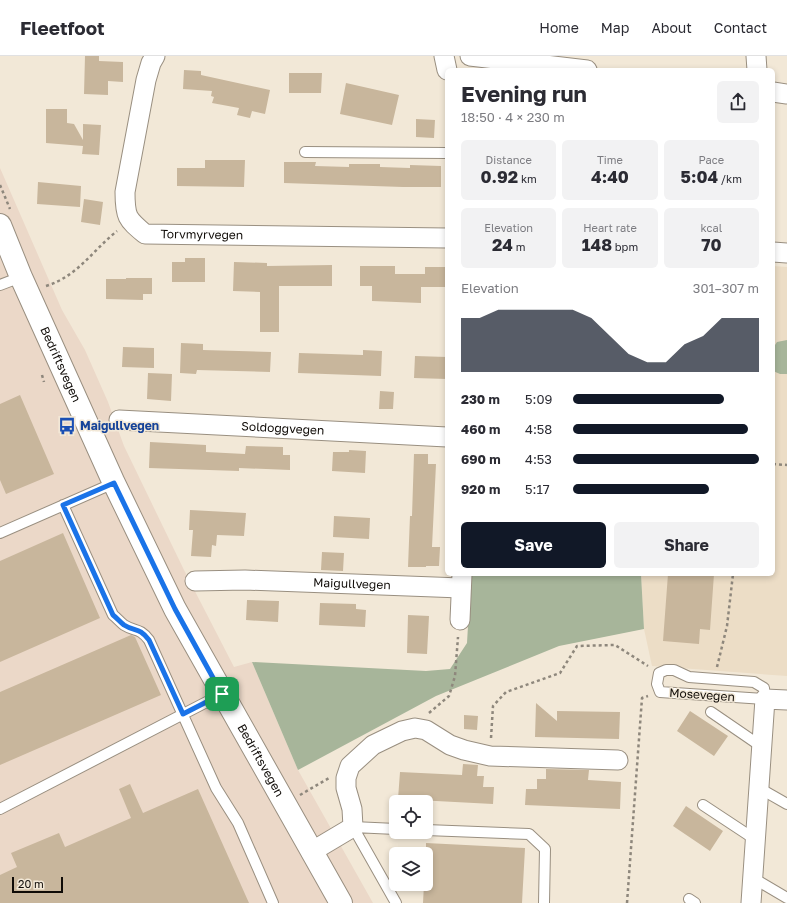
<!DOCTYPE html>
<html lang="en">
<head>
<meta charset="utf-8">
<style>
	body { margin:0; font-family:"Golos Text",sans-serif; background:#f2f2f3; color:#2b2b33; height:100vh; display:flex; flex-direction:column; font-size:15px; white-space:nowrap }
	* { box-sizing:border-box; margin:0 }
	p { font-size:13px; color:#7c7c81 }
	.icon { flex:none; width:22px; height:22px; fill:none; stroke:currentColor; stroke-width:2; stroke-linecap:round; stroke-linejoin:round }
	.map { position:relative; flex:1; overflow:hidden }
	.panel { position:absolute; left:445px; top:12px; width:330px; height:508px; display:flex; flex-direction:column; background:#fff; border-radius:6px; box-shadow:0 2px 6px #0003 }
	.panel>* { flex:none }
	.fabs { position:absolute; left:389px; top:739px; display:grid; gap:8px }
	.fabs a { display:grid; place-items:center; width:44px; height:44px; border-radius:6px; background:#fff; box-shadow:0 2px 6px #0003; font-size:20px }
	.scale { position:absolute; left:12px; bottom:10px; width:51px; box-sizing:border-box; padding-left:4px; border:2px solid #0f0b07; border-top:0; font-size:11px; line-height:14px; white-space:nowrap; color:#0f0b07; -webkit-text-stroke:3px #f2e8d7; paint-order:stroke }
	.pin { position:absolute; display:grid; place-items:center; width:34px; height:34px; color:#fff; margin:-17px; border-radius:8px; box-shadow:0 2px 6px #0006 }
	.round { display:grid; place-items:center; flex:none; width:42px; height:42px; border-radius:6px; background:#f2f2f3 }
	.head { display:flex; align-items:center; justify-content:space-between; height:68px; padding:0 16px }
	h1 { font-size:22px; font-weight:700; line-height:30px }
	.metrics { display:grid; grid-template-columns:repeat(3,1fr); gap:6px; height:68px; padding:4px 16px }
	.metrics div { display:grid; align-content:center; border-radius:6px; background:#f2f2f3; text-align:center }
	.metrics b { font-size:17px; font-weight:700 }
	.metrics small { font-size:11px; font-weight:400 }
	.metrics p { font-size:11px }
	.chart { height:112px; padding:8px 16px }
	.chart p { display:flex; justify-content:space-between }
	.chart svg { width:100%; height:72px; margin-top:4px; fill:#111827; opacity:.7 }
	.cta { display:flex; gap:8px; margin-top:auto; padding:8px 16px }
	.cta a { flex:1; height:46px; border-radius:6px; background:#111827; color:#fff; font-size:16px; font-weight:700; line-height:46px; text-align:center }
	.cta a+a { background:#f2f2f3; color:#2b2b33 }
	ul { padding:0 16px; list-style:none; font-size:13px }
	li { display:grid; grid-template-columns:64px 48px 1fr; align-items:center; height:30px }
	li i { height:10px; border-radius:5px; background:#111827 }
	header { display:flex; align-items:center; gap:24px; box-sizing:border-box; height:56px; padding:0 20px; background:#fff; border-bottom:1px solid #e1e1e2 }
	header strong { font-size:19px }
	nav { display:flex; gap:22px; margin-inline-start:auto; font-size:14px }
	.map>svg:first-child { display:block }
	.commercial { fill:#ebd8c8 }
	.built { fill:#ecddc6 }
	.forest { fill:#a7b59a }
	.building { fill:#c8b69c }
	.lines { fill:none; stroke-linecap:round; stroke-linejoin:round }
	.lane-casing { stroke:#998f80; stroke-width:12 }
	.street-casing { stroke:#998f80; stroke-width:21 }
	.secondary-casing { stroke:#998f80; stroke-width:24 }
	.path { stroke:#8e877c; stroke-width:2.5; stroke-dasharray:3 3; stroke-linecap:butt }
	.lane { stroke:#fff; stroke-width:10 }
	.street { stroke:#fff; stroke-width:19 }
	.secondary { stroke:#fff; stroke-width:22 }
	.route-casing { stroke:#fff; stroke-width:8 }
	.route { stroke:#1a73e8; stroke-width:5 }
	.labels { text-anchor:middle; stroke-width:3; stroke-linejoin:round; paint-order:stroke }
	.street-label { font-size:12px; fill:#0f0b07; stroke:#f2e8d7 }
	.transit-label { font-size:12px; font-weight:bold; fill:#164399; stroke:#f2e8d7; text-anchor:start }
</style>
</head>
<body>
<header>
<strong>Fleetfoot</strong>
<nav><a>Home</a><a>Map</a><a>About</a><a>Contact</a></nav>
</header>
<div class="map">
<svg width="787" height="847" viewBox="0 0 787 847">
	<rect width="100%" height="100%" fill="#f2e8d7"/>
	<path class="commercial" d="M 0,112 L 62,254 L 85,294 L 108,346 L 124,390 L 184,514 L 234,611 L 252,606 L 298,714 L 373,847 L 0,847 Z"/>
	<path class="built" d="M 773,210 L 787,211 L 787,620 L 652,610 L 644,573 L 641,518 L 773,518 Z"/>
	<path class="forest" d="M 787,284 L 787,318 L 780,318 L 773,315 L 773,292 L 777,286 Z
		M 471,518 L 641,518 L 644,573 L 559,590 L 436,640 L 298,714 L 252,606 L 426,615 L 450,613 L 467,587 Z"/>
	<path class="building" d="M 85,0 L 99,0 L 99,5 L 123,6 L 123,26 L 108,25 L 108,39 L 84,38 Z
		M 184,14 L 201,15 L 201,19 L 270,34 L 265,58 L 252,55 L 250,62 L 237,59 L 239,52 L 212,47 L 214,41 L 211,40 L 212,35 L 183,33 Z
		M 289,17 L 322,17 L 321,37 L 289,37 Z
		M 346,27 L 399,39 L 392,69 L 340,58 Z
		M 46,53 L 67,53 L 67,67 L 74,68 L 83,84 L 83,68 L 101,69 L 99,99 L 82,98 L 83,90 L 46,87 Z
		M 416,63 L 435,64 L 434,82 L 416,81 Z
		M 205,104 L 245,104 L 244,131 L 177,130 L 177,112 L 205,112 Z
		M 284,106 L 316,106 L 315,110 L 349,111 L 349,108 L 380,108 L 380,111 L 410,112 L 410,109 L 441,110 L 441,131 L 403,131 L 284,127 Z
		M 38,126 L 81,130 L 80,151 L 37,148 Z
		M 84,143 L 103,146 L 100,169 L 81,166 Z
		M 185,202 L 205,202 L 205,226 L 172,226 L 172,206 L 185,206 Z
		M 234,206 L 267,207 L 267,210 L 332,209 L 332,230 L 279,230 L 279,276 L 260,276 L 260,236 L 233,235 Z
		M 360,210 L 395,210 L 395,218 L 425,218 L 425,211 L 447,211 L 447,231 L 421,231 L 421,247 L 372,245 L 372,230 L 360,230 Z
		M 126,222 L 152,222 L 152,238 L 143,238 L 143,244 L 106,243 L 106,223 L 126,223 Z
		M 181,287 L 203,288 L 203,294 L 271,296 L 270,316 L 197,314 L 196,318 L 180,317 Z
		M 123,291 L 154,292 L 154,312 L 122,311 Z
		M 363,294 L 382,295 L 381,320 L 298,317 L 299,297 L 363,299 Z
		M 415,300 L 447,301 L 447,323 L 414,322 Z
		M 148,317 L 172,318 L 171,345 L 147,343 Z
		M 380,335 L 394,336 L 393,353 L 379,353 Z
		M 20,339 L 54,418 L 6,438 L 0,424 L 0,348 Z
		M 150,386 L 206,389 L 206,396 L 245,398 L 246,390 L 283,391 L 283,399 L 290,399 L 290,414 L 239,412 L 239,415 L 149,412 Z
		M 349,394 L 366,395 L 365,417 L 332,415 L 333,396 L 349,396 Z
		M 414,398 L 428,398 L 428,408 L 436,408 L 432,491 L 440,491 L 439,510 L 426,510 L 426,511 L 408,511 L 410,460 L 412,460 Z
		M 190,454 L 246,457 L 244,480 L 217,479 L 216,490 L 212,489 L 211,501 L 191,500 L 193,474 L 189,474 Z
		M 334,460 L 370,462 L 369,483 L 333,481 Z
		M 63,477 L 100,562 L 0,606 L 0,505 Z
		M 322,496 L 344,497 L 343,515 L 321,514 Z
		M 668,518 L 714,518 L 710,574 L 700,573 L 699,588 L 663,585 Z
		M 247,544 L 279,545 L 278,566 L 246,564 Z
		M 320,547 L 356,548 L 356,553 L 366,554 L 365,571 L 319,569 Z
		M 408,559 L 429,560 L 427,598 L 407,597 Z
		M 131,579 L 135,581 L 161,639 L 0,709 L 0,636 Z
		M 536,647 L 557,665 L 557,655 L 620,656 L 619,683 L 535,681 Z
		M 690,655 L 728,680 L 714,700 L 677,675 Z
		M 464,659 L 478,660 L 477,674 L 464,673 Z
		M 463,708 L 478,709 L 477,720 L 484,720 L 483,731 L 494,731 L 493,748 L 398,743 L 400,716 L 462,719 Z
		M 546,713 L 589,714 L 588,724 L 621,726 L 620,753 L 525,749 L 526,733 L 537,733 L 537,723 L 546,723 Z
		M 130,728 L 143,757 L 198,733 L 249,847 L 0,847 L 0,819 L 17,811 L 11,797 L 59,777 L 65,791 L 131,762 L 119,733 Z
		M 686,750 L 723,775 L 710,795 L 673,770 Z
		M 426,787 L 525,792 L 522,847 L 423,847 L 424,828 L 426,828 Z"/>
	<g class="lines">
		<g class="lane-casing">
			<path id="lane" d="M 305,96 L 447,97
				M 0,229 L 21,221
				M 63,449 L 113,559 C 117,562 120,566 124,569 C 135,576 139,571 149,584 L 216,732 L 238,767 L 273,847
				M 0,477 L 114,427
				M 666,614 L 674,614 L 689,621 L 754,626 L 764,632 L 765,643 L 660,636 L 657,628 L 659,617 Z
				M 711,656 L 762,691
				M 759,732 L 787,748
				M 703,749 L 756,784
				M 0,753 L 222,638
				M 353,771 L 396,847
				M 353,771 L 396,773
				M 426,774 L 529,778 L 545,793 L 544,847
				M 753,822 L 787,842
				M 689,843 L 695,847"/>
		</g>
		<g class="street-casing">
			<g id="street">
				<path id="s1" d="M 155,0 L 151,7 L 146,24 L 125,136 C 125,161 127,163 145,178 L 447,182"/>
				<path d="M 444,0 L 447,14"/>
				<path d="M 470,0 L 587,14"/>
				<path d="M 756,0 L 757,14"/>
				<path d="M 773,36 L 787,38"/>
				<path d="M 773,196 L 787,197"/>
				<path id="s2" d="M 119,364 L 447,381"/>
				<path id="s3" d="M 195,525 L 245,524 L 461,532"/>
				<path d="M 460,564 L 462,518"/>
				<path d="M 311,796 L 353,771 L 352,753 L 346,732 L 346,722 L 350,710 L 373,689 L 402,675 L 415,672 L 426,674 L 450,689 L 464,694 L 490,700 L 618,704"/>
				<path d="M 751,847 L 765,643 L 787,644"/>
			</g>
		</g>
		<g class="secondary-casing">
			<g id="secondary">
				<path id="s4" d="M 0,169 L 21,221 L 113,425 L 175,553 L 341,847"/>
			</g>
		</g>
		<path class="path" d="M 0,129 L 10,153
			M 46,230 C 78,220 92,195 117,175
			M 42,319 L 44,326
			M 773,408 L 787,409
			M 717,611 L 727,570 L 733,518
			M 429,657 L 449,640 L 455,620 L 458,581
			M 491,682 L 493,650 L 506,636 L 560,617 L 577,590 L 615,589 L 648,610
			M 300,739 L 329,722
			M 627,847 L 642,642 L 648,640"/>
		<use href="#lane" class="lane"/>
		<use href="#street" class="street"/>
		<use href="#secondary" class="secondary"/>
	</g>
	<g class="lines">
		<g class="route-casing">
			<path id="route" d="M 114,427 L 175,553 L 222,638 L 183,658 L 149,584 C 139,571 135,576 124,569 C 120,566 117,562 113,559 L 63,449 Z"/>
		</g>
		<use href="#route" class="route"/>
	</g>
	<defs>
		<g id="bus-bare" transform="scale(1.38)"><path d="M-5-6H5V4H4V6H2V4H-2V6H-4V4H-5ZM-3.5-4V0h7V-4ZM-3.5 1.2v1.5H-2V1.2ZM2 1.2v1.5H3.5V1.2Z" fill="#1a4fb4" stroke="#f2e8d7" stroke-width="2.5" paint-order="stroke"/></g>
	</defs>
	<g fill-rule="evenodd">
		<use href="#bus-bare" x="67" y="370"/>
	</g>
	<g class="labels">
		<g class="street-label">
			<text dy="4" stroke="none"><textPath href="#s1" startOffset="246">Torvmyrvegen</textPath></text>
			<text dy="4" stroke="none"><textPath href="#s4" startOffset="152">Bedriftsvegen</textPath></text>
			<text dy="4" stroke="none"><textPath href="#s2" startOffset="164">Soldoggvegen</textPath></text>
			<text dy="4" stroke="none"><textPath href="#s3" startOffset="157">Maigullvegen</textPath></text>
			<text transform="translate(702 639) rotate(4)" y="4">Mosevegen</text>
			<text dy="4" stroke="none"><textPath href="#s4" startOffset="596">Bedriftsvegen</textPath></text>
		</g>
		<g class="transit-label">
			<text x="80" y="374">Maigullvegen</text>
		</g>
	</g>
</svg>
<div class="fabs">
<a><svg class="icon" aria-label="locate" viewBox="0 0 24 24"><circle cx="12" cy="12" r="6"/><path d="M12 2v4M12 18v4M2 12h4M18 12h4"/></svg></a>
<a><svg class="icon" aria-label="layers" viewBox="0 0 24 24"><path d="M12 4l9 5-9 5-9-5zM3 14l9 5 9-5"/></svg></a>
</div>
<div class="scale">20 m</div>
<div class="pin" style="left:222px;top:638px;background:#1e9e55"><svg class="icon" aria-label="arrive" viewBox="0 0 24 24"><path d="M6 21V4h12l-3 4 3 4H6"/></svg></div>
<section class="panel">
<div class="head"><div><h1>Evening run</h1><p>18:50 · 4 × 230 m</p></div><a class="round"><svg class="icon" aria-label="share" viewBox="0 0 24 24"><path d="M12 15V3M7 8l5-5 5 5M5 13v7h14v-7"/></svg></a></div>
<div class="metrics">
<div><p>Distance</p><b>0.92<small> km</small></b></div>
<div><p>Time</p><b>4:40</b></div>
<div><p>Pace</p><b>5:04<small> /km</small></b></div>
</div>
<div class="metrics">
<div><p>Elevation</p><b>24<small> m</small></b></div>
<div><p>Heart rate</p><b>148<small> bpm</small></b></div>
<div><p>kcal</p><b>70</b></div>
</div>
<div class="chart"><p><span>Elevation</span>301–307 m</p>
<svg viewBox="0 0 160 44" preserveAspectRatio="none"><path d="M0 44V11L10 11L20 6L30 6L40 6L50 6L60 6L70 11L80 22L90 33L100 38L110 38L120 27L130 22L140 11L150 11L160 11V44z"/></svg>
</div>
<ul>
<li><b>230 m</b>5:09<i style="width:81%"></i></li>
<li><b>460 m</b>4:58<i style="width:94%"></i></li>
<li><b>690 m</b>4:53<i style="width:100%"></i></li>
<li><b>920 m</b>5:17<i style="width:73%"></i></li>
</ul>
<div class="cta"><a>Save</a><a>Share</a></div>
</section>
</div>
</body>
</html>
